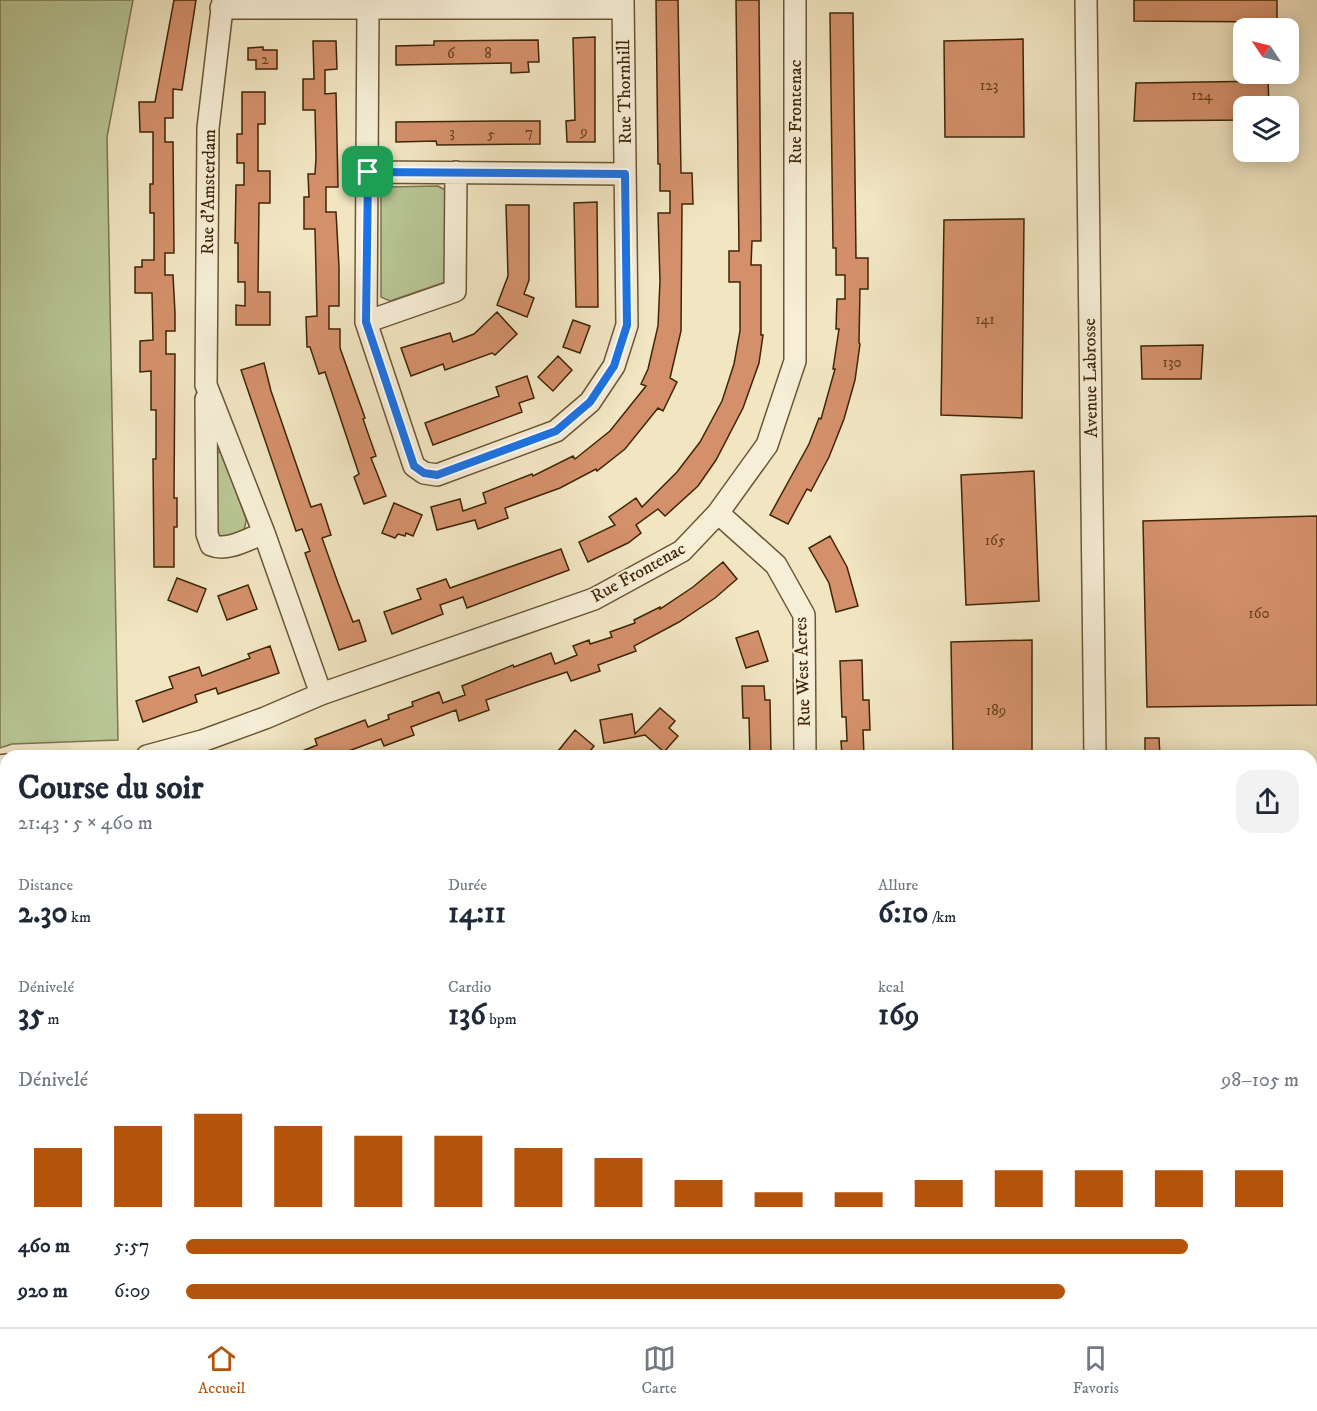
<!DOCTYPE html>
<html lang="fr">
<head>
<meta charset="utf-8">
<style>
	body { margin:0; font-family:"IM FELL DW Pica",serif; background:#f2f2f3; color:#1f2937; height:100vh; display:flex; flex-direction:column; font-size:22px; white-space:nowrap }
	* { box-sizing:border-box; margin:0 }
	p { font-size:20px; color:#747a83 }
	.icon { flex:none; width:33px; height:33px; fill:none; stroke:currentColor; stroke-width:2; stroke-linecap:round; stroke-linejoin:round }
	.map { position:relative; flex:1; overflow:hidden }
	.details { position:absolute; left:0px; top:750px; width:1317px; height:578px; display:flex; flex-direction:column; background:#fff; border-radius:18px 18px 0 0; box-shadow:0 3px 15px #0003 }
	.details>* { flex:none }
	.needle { width:39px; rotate:305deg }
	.tools { position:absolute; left:1233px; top:18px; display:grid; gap:12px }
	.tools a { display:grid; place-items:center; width:66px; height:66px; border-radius:12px; background:#fff; box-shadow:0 3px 15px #0003; font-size:30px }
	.pin { position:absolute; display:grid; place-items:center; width:51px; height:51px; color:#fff; margin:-26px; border-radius:12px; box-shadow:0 3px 9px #0006 }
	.round { display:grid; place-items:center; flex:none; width:63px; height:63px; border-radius:18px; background:#f2f2f3 }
	.head { display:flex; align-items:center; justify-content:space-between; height:102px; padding:0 18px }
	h1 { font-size:33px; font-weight:800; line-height:45px }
	.metrics { display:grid; grid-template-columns:repeat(3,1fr); gap:9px; height:102px; padding:6px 18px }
	.metrics div { display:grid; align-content:center }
	.metrics b { font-size:30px; font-weight:800 }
	.metrics small { font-size:16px; font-weight:400 }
	.metrics p { font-size:16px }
	.chart { height:168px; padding:12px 18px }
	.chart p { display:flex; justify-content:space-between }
	.chart svg { width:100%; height:108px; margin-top:6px; stroke:#b45309; stroke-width:6 }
	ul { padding:0 18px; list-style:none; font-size:20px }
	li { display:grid; grid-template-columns:96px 72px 1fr; align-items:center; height:45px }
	li i { height:15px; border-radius:8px; background:#b45309 }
	.dock { display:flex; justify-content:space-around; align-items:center; height:84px; border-top:2px solid #e0e1e3; background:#fff; font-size:16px; color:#747a83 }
	.dock a { display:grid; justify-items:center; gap:3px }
	.dock .selected { color:#b45309 }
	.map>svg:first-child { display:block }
	.green { fill:#b8c595; stroke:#7c764e; stroke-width:1.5 }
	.building { fill:#d3906b; stroke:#402606; stroke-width:1.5 }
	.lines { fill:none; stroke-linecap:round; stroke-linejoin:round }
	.minor-casing { stroke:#6c5635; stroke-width:24 }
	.minor { stroke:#f6eed7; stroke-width:21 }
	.route-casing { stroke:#fff; stroke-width:12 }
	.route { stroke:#1a73e8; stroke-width:8 }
	.labels { text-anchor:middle; stroke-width:4.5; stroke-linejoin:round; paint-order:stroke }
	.number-label { font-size:15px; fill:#65401f }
	.street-label { font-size:18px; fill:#402606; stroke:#f6eed7 }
</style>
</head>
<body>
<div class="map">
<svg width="1317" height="1327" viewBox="0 0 1317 1327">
	<rect width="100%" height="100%" fill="#f1e5c2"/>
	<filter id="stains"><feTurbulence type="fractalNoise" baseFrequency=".00333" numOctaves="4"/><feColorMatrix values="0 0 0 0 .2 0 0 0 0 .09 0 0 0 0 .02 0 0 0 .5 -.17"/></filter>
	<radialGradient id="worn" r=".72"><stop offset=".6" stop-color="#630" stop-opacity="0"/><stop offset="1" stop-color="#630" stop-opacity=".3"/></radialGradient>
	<path class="green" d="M 0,0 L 133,0 L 107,137 L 118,740 L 12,744 L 0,748 Z
		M 438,186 L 447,191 L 445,282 L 390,301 L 381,297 L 381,195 L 387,187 Z
		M 221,451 L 246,519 C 246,535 236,535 223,540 L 217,536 L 217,453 Z
		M 0,784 L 6,784 L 6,1322 L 128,1322 L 129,1327 L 0,1327 Z"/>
	<path class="building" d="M 174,0 L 196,0 L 182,90 L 173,89 L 173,118 L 165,118 L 165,142 L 173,142 L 174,253 L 165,253 L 165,275 L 173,275 L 175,313 L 175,331 L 166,331 L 166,354 L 175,354 L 174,498 L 177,498 L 177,527 L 174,527 L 174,567 L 154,567 L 153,459 L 156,459 L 156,410 L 151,410 L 151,371 L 140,372 L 140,341 L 153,340 L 152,293 L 135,293 L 135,267 L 142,267 L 142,260 L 154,260 L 154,213 L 150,213 L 150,184 L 153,184 L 153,132 L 140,132 L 139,102 L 155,102 Z
		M 656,0 L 678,0 L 681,173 L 692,173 L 693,204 L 682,204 L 681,331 L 670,378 L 677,382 L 663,411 L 658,408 L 625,449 L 597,471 L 596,469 L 560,488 L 505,508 L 508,518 L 478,529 L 475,520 L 437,530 L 431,507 L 460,499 L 463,511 L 486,503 L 483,493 L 532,474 L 533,476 L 573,456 L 575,459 L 610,431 L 646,386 L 641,384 L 648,369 L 658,326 L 660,281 L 658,213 L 670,213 L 670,191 L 660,191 L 660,164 L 658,164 Z
		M 736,0 L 759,0 L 761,241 L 752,241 L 751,265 L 761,265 L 761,335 L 763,335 L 759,363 L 743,408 L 716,460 L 698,486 L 665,516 L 658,509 L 636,525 L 641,533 L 628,543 L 588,562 L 579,542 L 615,525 L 609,517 L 636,498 L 642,507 L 677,472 L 700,442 L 722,401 L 734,364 L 740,331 L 740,282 L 729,282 L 729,251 L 739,251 Z
		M 1134,0 L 1277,0 L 1277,22 L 1134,21 Z
		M 830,13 L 853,13 L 856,258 L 868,258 L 868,289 L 860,289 L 859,343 L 860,344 L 855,380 L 844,419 L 829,457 L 811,491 L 807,489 L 788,524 L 770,515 L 809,444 L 819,418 L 821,419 L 835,369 L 833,369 L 839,329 L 836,329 L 837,299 L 845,299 L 845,275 L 836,275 L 836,248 L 833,248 Z
		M 595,37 L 595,142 L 567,142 L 566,121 L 575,120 L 573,38 Z
		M 1023,39 L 1024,137 L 945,137 L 944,41 Z
		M 538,40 L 539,62 L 528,62 L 529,72 L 511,73 L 511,63 L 396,65 L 396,46 L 434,45 L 434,41 Z
		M 313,41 L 336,41 L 337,69 L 325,70 L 325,94 L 336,93 L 338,187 L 326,187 L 326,212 L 336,212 L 339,267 L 339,306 L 329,306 L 329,329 L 340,329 L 340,348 L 365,418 L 363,419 L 376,456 L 371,458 L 386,496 L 364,504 L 354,477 L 359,474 L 325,372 L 319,374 L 310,347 L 307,347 L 306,317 L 317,316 L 315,229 L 304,229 L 304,197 L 309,197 L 308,174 L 315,174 L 316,158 L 315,110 L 303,110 L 303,79 L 314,79 Z
		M 263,47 L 263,50 L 277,50 L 277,69 L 256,69 L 256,60 L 248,60 L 248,48 Z
		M 1268,81 L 1269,106 L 1244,106 L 1244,120 L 1134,121 L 1136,83 Z
		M 242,92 L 265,92 L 265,124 L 258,124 L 258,171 L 270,171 L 270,203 L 259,203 L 258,292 L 270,292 L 270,325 L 236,325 L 236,305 L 245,306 L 245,282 L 238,282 L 238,243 L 235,243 L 236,185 L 244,185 L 244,163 L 237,163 L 237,134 L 242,134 Z
		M 502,121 L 540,121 L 540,144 L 437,145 L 436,141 L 396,142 L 396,122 Z
		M 597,202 L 598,307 L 576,307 L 574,203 Z
		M 506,205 L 529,205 L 529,280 L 524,294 L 534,298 L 527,317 L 497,305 L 508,276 Z
		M 1024,219 L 1022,418 L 941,415 L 944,220 Z
		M 497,312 L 517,334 L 495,355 L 492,353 L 445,370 L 443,364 L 411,376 L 401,348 L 450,333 L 453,342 L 474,334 Z
		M 573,320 L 590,326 L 580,353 L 563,347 Z
		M 1203,345 L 1201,379 L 1142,379 L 1141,346 Z
		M 558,356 L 572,370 L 553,391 L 538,377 Z
		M 264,363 L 271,391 L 311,507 L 321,504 L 331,535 L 322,538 L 338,583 L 353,622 L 359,620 L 366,641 L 339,650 L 305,553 L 310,551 L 302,529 L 296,531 L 241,370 Z
		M 527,376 L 534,398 L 519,403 L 522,412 L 433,445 L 425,423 L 499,396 L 496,387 Z
		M 1034,471 L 1039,601 L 966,605 L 961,475 Z
		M 394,503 L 422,515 L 413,536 L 406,533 L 405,536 L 398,534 L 395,538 L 382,533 Z
		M 1317,516 L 1317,705 L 1147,707 L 1143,521 Z
		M 830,536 L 847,567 L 858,606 L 836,612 L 829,583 L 809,548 Z
		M 561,549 L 569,570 L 467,608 L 463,597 L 440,605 L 443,614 L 392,634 L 384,612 L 421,599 L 417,589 L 446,579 L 450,588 Z
		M 723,562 L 737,579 L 715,598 L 679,622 L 634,646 L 636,651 L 598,665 L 600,671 L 571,681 L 567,672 L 531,684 L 486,700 L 489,710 L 459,721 L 456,710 L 411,727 L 414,735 L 384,746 L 381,739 L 335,756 L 290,756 L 317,745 L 315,739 L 365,720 L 368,727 L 389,719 L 388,715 L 413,706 L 412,702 L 439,692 L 443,703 L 465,695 L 462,686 L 513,665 L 514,667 L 551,653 L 555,664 L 577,655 L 573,646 L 589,640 L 590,644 L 612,637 L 610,632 L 635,623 L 634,620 L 660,607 L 660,609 L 693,587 Z
		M 177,578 L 206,589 L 197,612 L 168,600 Z
		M 248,585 L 257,609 L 227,620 L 218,596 Z
		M 758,631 L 768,661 L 746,668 L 736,638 Z
		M 1032,640 L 1032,756 L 953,756 L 951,642 Z
		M 270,646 L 279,673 L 218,694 L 216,688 L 195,695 L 197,702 L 143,722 L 136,701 L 173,688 L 169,677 L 199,667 L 202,676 L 250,658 L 248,654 Z
		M 862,660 L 863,700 L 869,700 L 870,730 L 863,730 L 864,756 L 842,756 L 841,741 L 847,741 L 846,717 L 842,717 L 840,661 Z
		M 742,686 L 764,686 L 765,700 L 770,700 L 771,756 L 750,756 L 749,718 L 743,718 Z
		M 660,708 L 675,721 L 669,728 L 678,736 L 664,752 L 645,735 L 604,743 L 600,720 L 632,714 L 635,734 Z
		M 575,730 L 594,746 L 586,756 L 554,756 Z
		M 1145,738 L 1159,738 L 1160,756 L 1145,756 Z"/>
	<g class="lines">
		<g class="minor-casing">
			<path id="minor" d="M 223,0 L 208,128 L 206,385 L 264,533 L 321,694
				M 1086,0 L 1095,756
				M 221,8 L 623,8
				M 368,8 L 366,322 L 414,466 L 424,473 L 437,475 L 556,431 L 590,402 L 614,366 L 627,325 L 623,0
				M 368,172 L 625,174
				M 366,322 L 455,291 L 456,172
				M 206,399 L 207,534 L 211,545 C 227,552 248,539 264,533
				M 718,513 L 776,565 L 804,615 L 805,756
				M 147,756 L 202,741 L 265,718 L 321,694 L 594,599 L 682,551 L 718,513 L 767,445 L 795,361 L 795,0
				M 0,766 L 6,765
				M 226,1322 L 226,1327
				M 1101,1322 L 1101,1327"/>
		</g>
		<use href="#minor" class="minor"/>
	</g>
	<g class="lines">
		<g class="route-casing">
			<path id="route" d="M 368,172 L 625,174 L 627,325 L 614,366 L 590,402 L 556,431 L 437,475 L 424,473 L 414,466 L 366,322 Z"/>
		</g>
		<use href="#route" class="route"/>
	</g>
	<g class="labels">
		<g class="number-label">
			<text x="451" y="58">6</text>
			<text x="488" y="58">8</text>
			<text x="265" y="64">2</text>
			<text x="989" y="90">123</text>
			<text x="1202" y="100">124</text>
			<text x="584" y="136">9</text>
			<text x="452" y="137">3</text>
			<text x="529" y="137">7</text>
			<text x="491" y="139">5</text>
			<text x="985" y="324">141</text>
			<text x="1172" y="367">130</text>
			<text x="995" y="545">165</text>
			<text x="1259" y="618">160</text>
			<text x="996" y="715">189</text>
		</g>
		<g class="street-label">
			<text transform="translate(624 92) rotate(-91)" y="6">Rue Thornhill</text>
			<text transform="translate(795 112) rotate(-90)" y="6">Rue Frontenac</text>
			<text transform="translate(208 192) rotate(-89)" y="6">Rue d'Amsterdam</text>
			<text transform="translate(1090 378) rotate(-91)" y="6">Avenue Labrosse</text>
			<text transform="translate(638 572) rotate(-29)" y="6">Rue Frontenac</text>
			<text transform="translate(802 672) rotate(-92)" y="6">Rue West Acres</text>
		</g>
	</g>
	<rect width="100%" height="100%" filter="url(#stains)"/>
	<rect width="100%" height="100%" fill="url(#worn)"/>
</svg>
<div class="tools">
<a><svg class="needle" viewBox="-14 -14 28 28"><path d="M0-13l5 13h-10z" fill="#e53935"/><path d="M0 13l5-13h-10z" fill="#747a83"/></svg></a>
<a><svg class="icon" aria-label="layers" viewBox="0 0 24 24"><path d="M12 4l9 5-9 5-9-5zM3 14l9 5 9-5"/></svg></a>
</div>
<div class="pin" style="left:368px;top:172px;background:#1e9e55"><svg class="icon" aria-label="arrive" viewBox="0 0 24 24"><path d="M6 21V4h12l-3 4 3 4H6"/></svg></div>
<section class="details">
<div class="head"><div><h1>Course du soir</h1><p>21:43 · 5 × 460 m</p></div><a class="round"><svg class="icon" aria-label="share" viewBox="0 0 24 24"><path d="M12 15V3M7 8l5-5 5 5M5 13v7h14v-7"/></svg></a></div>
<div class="metrics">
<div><p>Distance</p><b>2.30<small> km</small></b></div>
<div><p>Durée</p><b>14:11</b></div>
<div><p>Allure</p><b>6:10<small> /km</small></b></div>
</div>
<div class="metrics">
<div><p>Dénivelé</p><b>35<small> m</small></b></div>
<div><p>Cardio</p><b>136<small> bpm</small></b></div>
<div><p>kcal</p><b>169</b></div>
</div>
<div class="chart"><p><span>Dénivelé</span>98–105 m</p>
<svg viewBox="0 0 160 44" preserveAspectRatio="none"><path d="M5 44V20M15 44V11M25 44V6M35 44V11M45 44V15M55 44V15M65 44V20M75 44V24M85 44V33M95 44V38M105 44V38M115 44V33M125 44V29M135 44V29M145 44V29M155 44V29"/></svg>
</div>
<ul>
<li><b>460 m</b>5:57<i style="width:90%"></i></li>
<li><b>920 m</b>6:09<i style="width:79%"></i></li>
</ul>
</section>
</div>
<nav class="dock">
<a class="selected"><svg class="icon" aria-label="home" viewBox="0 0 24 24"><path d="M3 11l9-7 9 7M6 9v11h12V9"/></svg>Accueil</a>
<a><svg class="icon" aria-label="map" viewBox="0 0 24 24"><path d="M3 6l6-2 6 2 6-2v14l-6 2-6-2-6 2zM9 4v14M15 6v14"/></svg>Carte</a>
<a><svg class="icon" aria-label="saved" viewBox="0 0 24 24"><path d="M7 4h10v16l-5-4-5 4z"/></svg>Favoris</a>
</nav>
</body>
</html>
